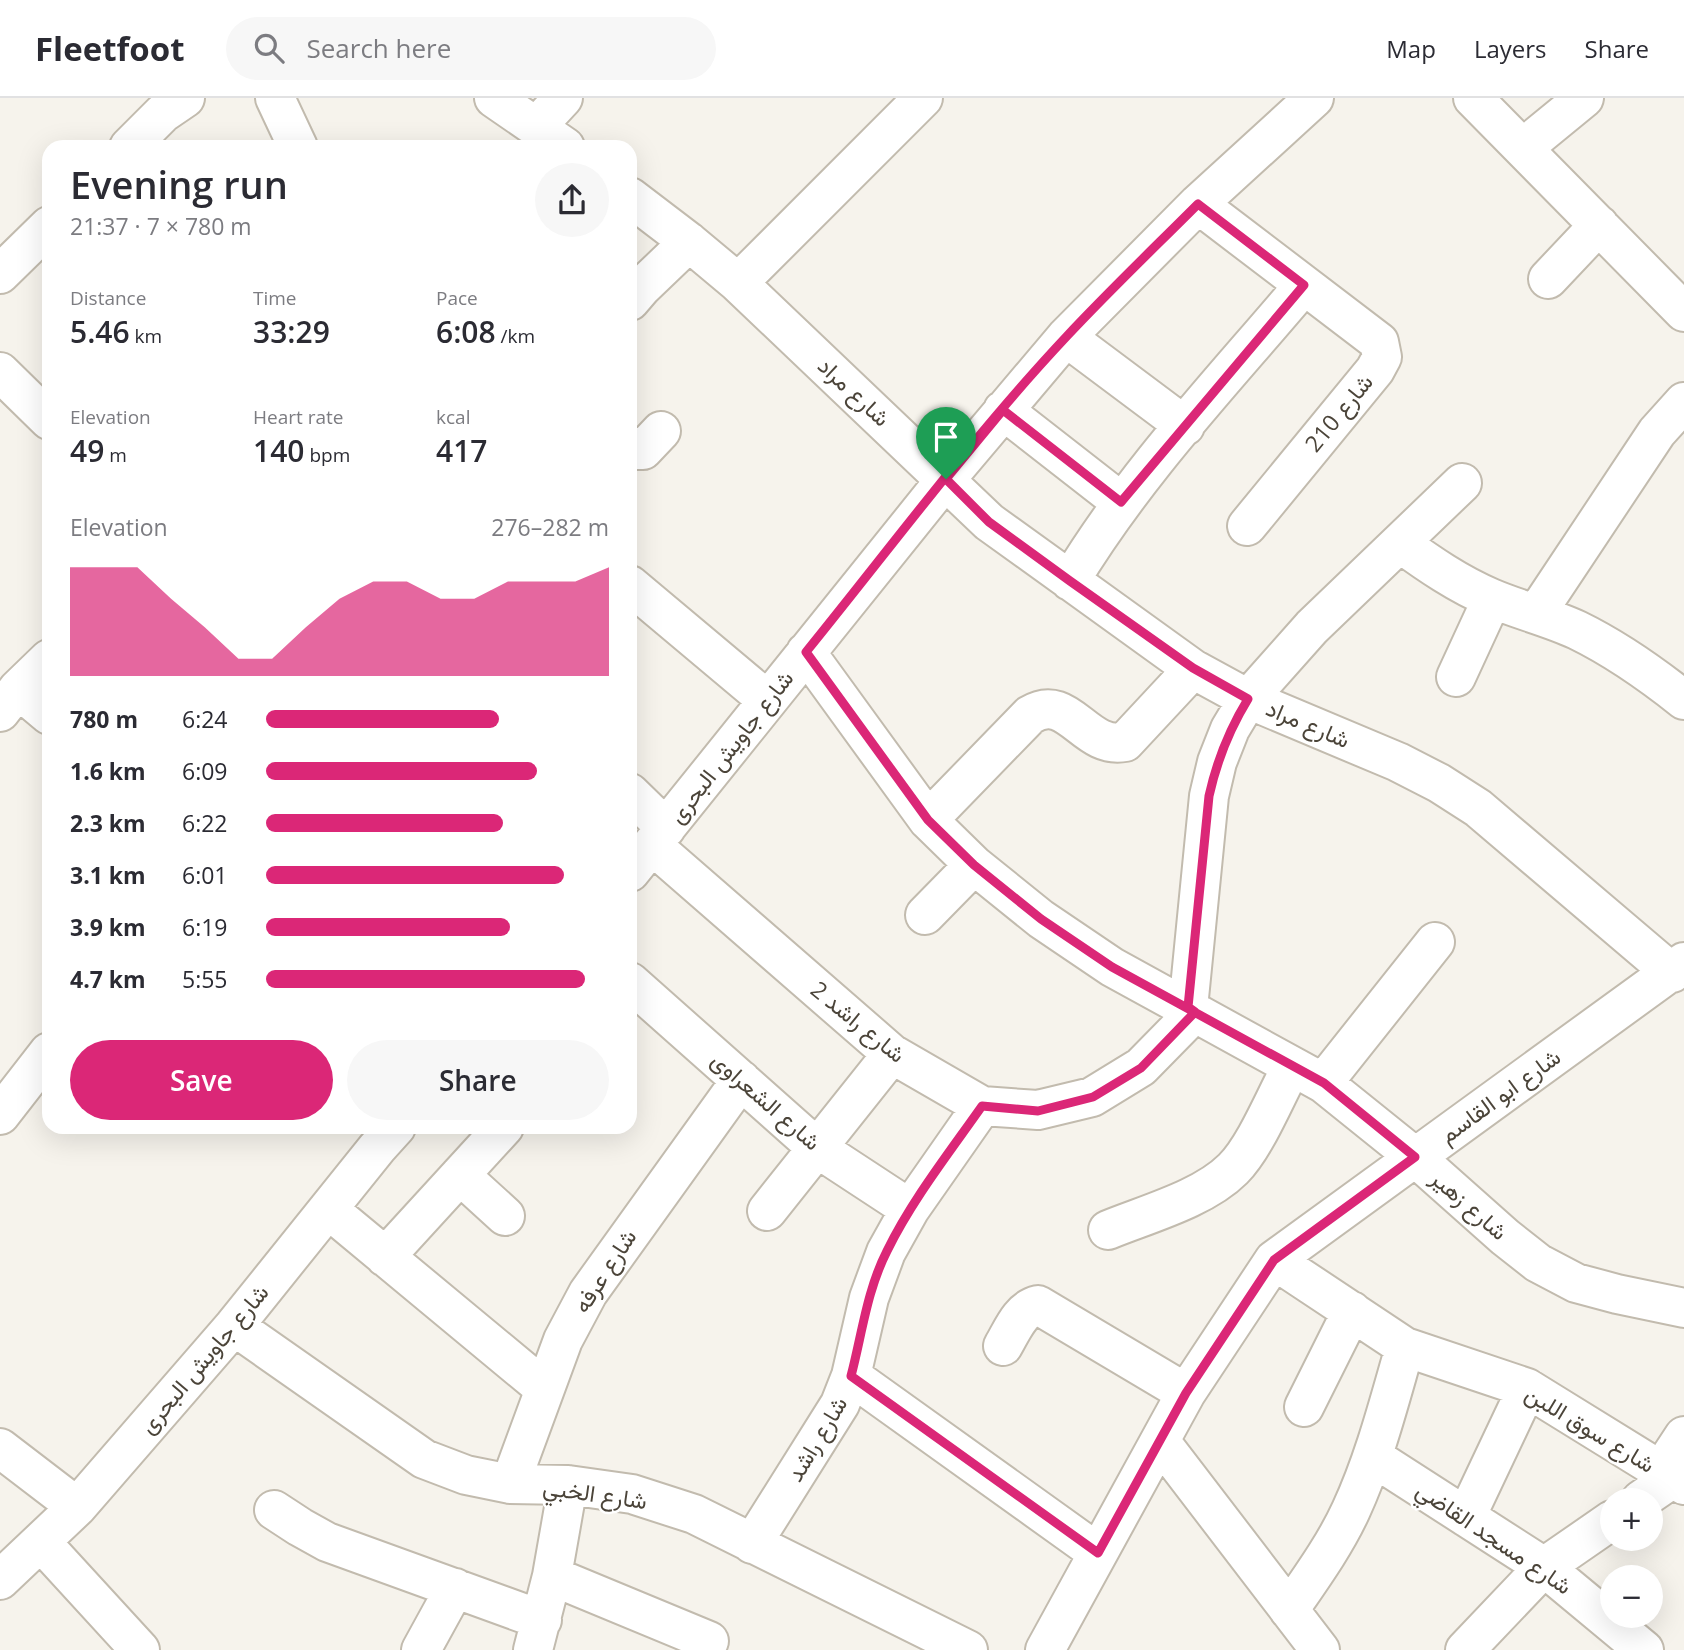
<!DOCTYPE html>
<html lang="en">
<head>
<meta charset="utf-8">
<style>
	body { margin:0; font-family:"Open Sans",Vazirmatn,sans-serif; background:#f7f7f7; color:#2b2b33; height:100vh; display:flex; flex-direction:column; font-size:26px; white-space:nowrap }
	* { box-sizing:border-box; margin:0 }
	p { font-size:23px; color:#7c7c81 }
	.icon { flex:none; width:38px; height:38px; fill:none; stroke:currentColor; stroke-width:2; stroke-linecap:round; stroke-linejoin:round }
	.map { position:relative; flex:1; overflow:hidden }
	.drawer { position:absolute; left:42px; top:42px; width:595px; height:994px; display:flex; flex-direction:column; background:#fff; border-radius:21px; box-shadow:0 7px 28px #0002 }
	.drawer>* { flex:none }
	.tools { position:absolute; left:1600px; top:1390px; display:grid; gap:14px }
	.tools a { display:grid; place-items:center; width:63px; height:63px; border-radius:50%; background:#fff; box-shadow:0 7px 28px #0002; font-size:35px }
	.pin { position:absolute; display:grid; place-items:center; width:60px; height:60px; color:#fff; margin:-72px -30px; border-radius:50% 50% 50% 0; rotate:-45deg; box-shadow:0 0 7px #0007 }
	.pin .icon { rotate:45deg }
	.round { display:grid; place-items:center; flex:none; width:74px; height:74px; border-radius:37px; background:#f7f7f7 }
	.head { display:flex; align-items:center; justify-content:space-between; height:119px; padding:0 28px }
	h1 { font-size:38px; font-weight:600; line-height:52px }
	.metrics { display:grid; grid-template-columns:repeat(3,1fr); gap:10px; height:119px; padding:7px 28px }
	.metrics div { display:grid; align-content:center }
	.metrics b { font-size:30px; font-weight:600 }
	.metrics small { font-size:19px; font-weight:400 }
	.metrics p { font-size:19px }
	.chart { height:196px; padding:14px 28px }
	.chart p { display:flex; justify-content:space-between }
	.chart svg { width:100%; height:126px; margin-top:7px; fill:#db2777; opacity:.7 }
	.primary-button { display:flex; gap:14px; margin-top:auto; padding:14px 28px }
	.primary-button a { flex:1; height:80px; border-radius:42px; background:#db2777; color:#fff; font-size:28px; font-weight:600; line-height:80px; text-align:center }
	.primary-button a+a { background:#f7f7f7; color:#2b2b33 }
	ul { padding:0 28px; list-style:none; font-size:23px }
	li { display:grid; grid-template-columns:112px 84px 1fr; align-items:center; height:52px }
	li i { height:18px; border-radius:9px; background:#db2777 }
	header { display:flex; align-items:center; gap:42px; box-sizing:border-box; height:98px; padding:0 35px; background:#fff; border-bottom:2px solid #e1e1e2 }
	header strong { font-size:33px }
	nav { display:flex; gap:38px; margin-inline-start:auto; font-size:24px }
	.search { width:490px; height:63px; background:#f7f7f7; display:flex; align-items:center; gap:18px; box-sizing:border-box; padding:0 24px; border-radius:38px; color:#7c7c81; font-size:26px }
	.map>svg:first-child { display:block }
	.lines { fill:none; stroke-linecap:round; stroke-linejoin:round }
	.minor-casing { stroke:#c2bbae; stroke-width:42 }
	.minor { stroke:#fff; stroke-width:38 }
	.route-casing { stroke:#fff; stroke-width:14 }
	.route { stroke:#db2777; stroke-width:9 }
	.labels { text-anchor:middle; stroke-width:5; stroke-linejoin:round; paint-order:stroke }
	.street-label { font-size:23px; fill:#4b4439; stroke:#fff }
</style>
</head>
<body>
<header>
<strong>Fleetfoot</strong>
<div class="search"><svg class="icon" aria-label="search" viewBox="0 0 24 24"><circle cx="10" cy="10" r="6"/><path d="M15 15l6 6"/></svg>Search here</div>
<nav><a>Map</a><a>Layers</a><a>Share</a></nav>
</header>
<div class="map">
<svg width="1684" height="1552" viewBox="0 0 1684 1552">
	<rect width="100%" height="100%" fill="#f6f3ec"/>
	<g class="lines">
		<g class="minor-casing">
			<path id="minor" d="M 275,0 L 298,49
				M 494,0 L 565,49
				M 1473,0 L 1684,214
				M 537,28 L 563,0
				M 129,49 L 163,15 L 185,0
				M 1523,50 L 1584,0
				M 630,99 L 689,144 L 738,185 L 989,424 L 1193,571 L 1248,601 L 1398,664 L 1439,685 L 1478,710 L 1672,875
				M 1198,106 L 1379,244 L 1382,259 L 1375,272 L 1247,428
				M 0,176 L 49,128
				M 1548,181 L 1599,127
				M 738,185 L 923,0
				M 630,203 L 642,189 L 689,144
				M 1066,239 L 1185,328
				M 0,274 L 49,322
				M 1003,312 L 1121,404
				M 630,348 L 637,352 L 643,352 L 661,333
				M 1400,445 C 1429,466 1458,486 1491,500 C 1519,512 1549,519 1577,532 C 1616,551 1650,575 1684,602
				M 1070,483 C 1135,375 1223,283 1304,187
				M 630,487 L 767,602
				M 1536,516 L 1657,334 L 1684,304
				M 806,554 L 928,722 L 974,767 L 1041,821 L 1112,869 L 1323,985 L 1415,1059 L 1505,1139 L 1538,1165 L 1576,1185 L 1617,1196 L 1684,1210
				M 1456,579 L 1492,501
				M 18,591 L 49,617
				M 0,614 L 18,591 L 49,561
				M 630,695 L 666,730
				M 928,722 L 1030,617 C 1069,593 1084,652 1125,644 L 1193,571
				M 653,748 L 892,956 L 982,1008 L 1038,1012 L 1092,999 L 1141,969 L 1195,914
				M 630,774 L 946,381 L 1066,239 L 1198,106 L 1314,0
				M 925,817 L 974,767
				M 630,884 L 817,1050 L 910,1111
				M 1188,910 L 1209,698 L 1217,664 L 1230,631 L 1248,601 L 1312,529 L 1462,385
				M 1323,985 L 1435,844
				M 0,1017 L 49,954
				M 460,1077 L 505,1118
				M 328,1111 L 545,1291
				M 767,1113 L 892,956
				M 1108,1132 C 1147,1116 1203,1101 1233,1071 C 1256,1048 1276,997 1292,968
				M 385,1159 L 504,1029
				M 1274,1162 L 1405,1249 L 1527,1290 L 1684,1387
				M 234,1228 L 424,1361 L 466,1377 L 510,1386 L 568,1387 L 632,1396 L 694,1416 L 968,1552
				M 1003,1248 C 1012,1233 1020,1211 1038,1207 L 1186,1295
				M 851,1278 L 1098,1455
				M 1304,1309 L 1352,1213
				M 1160,1343 L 1320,1552
				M 0,1350 L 77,1409
				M 1373,1359 L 1544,1469 L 1644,1552
				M 1661,1373 L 1684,1338
				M 510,1386 L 563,1242 L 588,1195 L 741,982
				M 1641,1402 L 1673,1380
				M 274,1412 L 300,1429 L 327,1444 L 542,1522
				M 1466,1419 L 1527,1290
				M 41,1444 L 140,1552
				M 752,1446 L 840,1306 L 851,1278 L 869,1200 L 886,1154 L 910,1111 L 982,1008
				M 552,1478 L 709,1543
				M 0,1482 L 77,1409 L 234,1228 L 377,1050 L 396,1029
				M 1289,1512 C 1311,1480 1335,1447 1351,1412 C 1375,1360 1389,1304 1405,1249
				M 421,1552 L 455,1490
				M 533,1552 L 552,1478 L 568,1387
				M 1045,1552 L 1186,1295 L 1274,1162 L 1684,864
				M 1465,1552 L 1544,1469 L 1612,1422"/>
		</g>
		<use href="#minor" class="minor"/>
	</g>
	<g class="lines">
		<g class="route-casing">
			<path id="route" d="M 946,381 L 989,424 L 1070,483 L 1193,570 L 1248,601 C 1229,632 1217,662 1209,698 L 1188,909 L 1195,914 L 1141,970 L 1093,999 L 1038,1013 L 982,1008 C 949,1055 912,1102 887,1153 C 867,1192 862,1236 851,1278 L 1098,1455 L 1186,1295 L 1274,1162 L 1415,1059 L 1324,985 L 1112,869 L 1041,821 L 974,767 L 928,722 L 806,554 C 892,448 974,337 1067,238 C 1109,193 1154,150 1198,106 L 1304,187 L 1121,404 L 1003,312 L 946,381"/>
		</g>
		<use href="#route" class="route"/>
	</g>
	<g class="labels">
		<g class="street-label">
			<text transform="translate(854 294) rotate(43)" y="8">شارع مراد</text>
			<text transform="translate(1339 315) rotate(-51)" y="8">شارع 210</text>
			<text transform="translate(1308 626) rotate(23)" y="8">شارع مراد</text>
			<text transform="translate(731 649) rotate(-52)" y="8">شارع جاويش البحرى</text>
			<text transform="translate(858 924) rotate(39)" y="8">شارع راشد 2</text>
			<text transform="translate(1500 998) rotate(-36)" y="8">شارع ابو القاسم</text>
			<text transform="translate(766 1003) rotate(41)" y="8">شارع الشعراوى</text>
			<text transform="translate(1469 1107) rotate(41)" y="8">شارع زهير</text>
			<text transform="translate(605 1173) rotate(-57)" y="8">شارع عرفه</text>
			<text transform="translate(204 1261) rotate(-50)" y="8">شارع جاويش البحرى</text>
			<text transform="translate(1590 1331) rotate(31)" y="8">شارع سوق اللبن</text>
			<text transform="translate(817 1341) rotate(-59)" y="8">شارع راشد</text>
			<text transform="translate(595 1396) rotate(8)" y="8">شارع الخبي</text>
			<text transform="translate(1494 1440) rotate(34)" y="8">شارع مسجد القاضي</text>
		</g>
	</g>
</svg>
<div class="tools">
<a>+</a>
<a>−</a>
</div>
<div class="pin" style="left:946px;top:381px;background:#1e9e55"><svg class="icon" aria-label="arrive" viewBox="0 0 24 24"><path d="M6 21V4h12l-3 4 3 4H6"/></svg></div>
<section class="drawer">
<div class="head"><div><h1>Evening run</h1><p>21:37 · 7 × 780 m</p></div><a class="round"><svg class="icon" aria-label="share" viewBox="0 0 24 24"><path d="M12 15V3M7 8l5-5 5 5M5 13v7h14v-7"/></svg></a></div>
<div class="metrics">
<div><p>Distance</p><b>5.46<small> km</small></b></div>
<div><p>Time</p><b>33:29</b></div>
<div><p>Pace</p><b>6:08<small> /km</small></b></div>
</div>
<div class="metrics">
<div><p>Elevation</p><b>49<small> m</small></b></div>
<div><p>Heart rate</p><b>140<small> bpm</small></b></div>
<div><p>kcal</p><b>417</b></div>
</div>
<div class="chart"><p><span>Elevation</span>276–282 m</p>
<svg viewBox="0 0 160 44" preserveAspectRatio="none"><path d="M0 44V6L10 6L20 6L30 17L40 27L50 38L60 38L70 27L80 17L90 11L100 11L110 17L120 17L130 11L140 11L150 11L160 6V44z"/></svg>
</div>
<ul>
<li><b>780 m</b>6:24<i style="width:68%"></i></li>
<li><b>1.6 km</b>6:09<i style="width:79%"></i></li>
<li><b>2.3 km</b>6:22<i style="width:69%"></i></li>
<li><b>3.1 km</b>6:01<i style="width:87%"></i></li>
<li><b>3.9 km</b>6:19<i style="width:71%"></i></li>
<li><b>4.7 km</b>5:55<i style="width:93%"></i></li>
</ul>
<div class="primary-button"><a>Save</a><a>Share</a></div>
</section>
</div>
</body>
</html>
